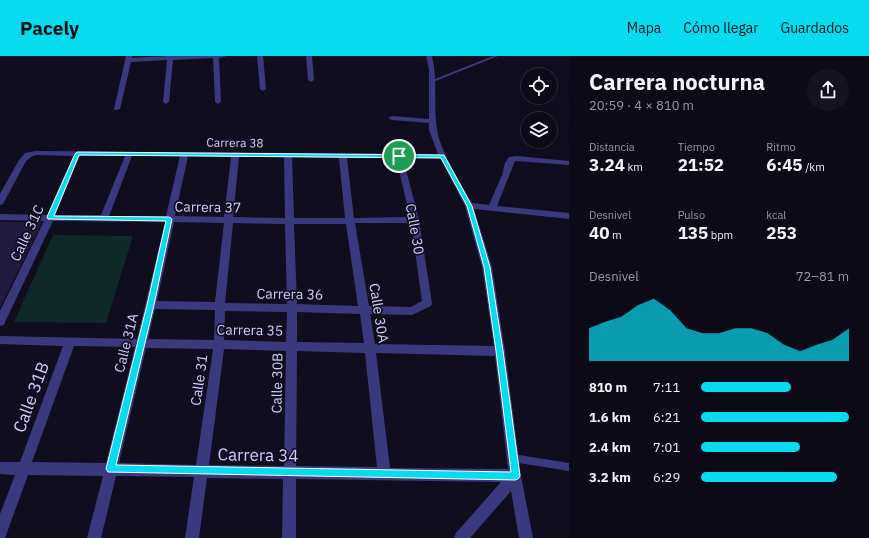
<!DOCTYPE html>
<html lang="es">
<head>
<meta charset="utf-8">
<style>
	body { margin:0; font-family:"IBM Plex Sans",sans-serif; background:#151320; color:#f1f3f6; height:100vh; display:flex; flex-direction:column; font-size:15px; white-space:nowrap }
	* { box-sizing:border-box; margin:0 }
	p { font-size:13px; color:#9a9aa1 }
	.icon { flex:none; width:22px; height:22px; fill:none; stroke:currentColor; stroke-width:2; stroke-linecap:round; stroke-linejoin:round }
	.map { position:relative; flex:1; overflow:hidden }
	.sheet { display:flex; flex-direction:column; background:#0c0a17; width:300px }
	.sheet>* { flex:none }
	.buttons { position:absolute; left:521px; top:12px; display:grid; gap:8px }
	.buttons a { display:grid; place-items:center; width:36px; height:36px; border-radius:50%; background:#0c0a17; box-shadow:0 4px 16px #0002,0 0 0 1px #2c2b36; font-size:20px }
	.pin { position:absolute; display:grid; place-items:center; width:34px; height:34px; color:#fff; margin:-17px; border:2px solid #fff; border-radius:50%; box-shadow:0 1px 4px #0007 }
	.round { display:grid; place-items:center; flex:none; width:42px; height:42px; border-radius:21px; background:#151320 }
	.summary { display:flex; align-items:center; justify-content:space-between; height:68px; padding:0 20px }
	h1 { font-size:22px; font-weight:700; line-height:30px }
	.figures { display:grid; grid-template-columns:repeat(3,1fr); gap:6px; height:68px; padding:4px 20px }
	.figures div { display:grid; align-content:center }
	.figures b { font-size:17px; font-weight:700 }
	.figures small { font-size:11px; font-weight:400 }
	.figures p { font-size:11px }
	.chart { height:112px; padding:8px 20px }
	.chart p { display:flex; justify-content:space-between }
	.chart svg { width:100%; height:72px; margin-top:4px; fill:#07dbef; opacity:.7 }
	ul { padding:0 20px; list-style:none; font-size:13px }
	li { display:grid; grid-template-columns:64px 48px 1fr; align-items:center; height:30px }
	li i { height:10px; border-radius:5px; background:#07dbef }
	header { display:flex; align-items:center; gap:24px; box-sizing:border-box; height:56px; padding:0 20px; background:#07dbef; color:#111 }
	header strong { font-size:19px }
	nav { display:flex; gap:22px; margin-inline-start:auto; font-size:14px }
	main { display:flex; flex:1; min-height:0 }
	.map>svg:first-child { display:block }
	.green { fill:#102928 }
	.building { fill:#211a3f }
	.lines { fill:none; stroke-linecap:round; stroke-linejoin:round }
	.lane { fill:#3b397d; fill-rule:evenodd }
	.street { fill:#3b397d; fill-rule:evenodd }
	.route { fill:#07dbef; stroke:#fff; fill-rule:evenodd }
	.labels { text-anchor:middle; stroke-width:3.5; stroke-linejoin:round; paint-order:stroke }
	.far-street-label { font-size:12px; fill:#d2cdfd; stroke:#100d1f }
	.street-label { font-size:14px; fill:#d2cdfd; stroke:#100d1f }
	.near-street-label { font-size:17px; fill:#d2cdfd; stroke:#100d1f }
</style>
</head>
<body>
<header>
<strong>Pacely</strong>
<nav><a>Mapa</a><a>Cómo llegar</a><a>Guardados</a></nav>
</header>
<main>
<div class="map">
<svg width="569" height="482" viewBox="0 0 569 482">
	<rect width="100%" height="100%" fill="#100d1f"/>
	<path class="green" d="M 53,179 L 133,180 L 106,267 L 14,266 Z"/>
	<path class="building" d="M 0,166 L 42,166 L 0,252 Z"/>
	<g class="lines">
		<path class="lane" d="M 493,0 L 498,0 L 433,26 L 430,25 Z
			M 513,398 L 569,407 L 569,415 L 513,406 L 510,405 L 509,402 L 510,399 Z"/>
		<path class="street" d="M 126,0 L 132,0 L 132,2 L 167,0 L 227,0 L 219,2 L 221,46 L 218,48 L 215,46 L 213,2 L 173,4 L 169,46 L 166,48 L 163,46 L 167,4 L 131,6 L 120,53 L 115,54 L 114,53 Z
			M 257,0 L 263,0 L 266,33 L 263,35 L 260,33 Z
			M 306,0 L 312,0 L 314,24 L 311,26 L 308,24 Z
			M 426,0 L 432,0 C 438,24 433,49 437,73 C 439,93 462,129 472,147 L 489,149 L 502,119 L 505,107 L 509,101 L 517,100 L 569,105 L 569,109 L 515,105 L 497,150 L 569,157 L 569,163 L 474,153 L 492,211 L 505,295 L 521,420 L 533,482 L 519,482 L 511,435 L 470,482 L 454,482 L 456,477 L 501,426 L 296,423 L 296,482 L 282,482 L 283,423 L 207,422 L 199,482 L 185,482 L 194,421 L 116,420 L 101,482 L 87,482 L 103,420 L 28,419 L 5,482 L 0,482 L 0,458 L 15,419 L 0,418 L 0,406 L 20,406 L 63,290 L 0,288 L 0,280 L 137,283 L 165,166 L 53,165 L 5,266 L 4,269 L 0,270 L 0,255 L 44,165 L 0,164 L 0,158 L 47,159 L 73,100 L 36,99 L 31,101 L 26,105 L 3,148 L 0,149 L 0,138 L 19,104 L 25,97 L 36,95 L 438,98 L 429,74 L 429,67 L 392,64 L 388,62 L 392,60 L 429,63 L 429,13 ZM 80,100 L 125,100 L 101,159 L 55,159 ZM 132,100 L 180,100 L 166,160 L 109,160 ZM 188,100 L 231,101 L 224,161 L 175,160 ZM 239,101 L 284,101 L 285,162 L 233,161 ZM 292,101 L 339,102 L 345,162 L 294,162 ZM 347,102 L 396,102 L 410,161 L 354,162 ZM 403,102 L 440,102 L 465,150 L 482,211 L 494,290 L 375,288 L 370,258 L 412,259 L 431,250 L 432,247 L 419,164 ZM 174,166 L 224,167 L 215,246 L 157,245 ZM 233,167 L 285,168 L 287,248 L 225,247 ZM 355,167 L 411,167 L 422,245 L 411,251 L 369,250 ZM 294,168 L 346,168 L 358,250 L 297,248 ZM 155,253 L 215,254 L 214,284 L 148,283 ZM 225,255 L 287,256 L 286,286 L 224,284 ZM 297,256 L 360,258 L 364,287 L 297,286 ZM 74,290 L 135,291 L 106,407 L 32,406 ZM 146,292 L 213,293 L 196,409 L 119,407 ZM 224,293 L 286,295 L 284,410 L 209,409 ZM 297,295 L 365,297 L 377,411 L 296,410 ZM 376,297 L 495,300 L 508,413 L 390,412 Z"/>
	</g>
	<path class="route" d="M 77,96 L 444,99 L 472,150 L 490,211 L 503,295 L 520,420 L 518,423 L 515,424 L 108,416 L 106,413 L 147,249 L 166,165 L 48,163 L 47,161 L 75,98 ZM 79,99 L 441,102 L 467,150 L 484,211 L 496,295 L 511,416 L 116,409 L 154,249 L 172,163 L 169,161 L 54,160 Z"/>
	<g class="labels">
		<g class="far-street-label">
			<text transform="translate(235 87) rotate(1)" y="4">Carrera 38</text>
		</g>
		<g class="street-label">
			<text transform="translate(208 151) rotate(1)" y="5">Carrera 37</text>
			<text transform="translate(415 173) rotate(80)" y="5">Calle 30</text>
			<text transform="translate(27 177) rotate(-65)" y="5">Calle 31C</text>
			<text transform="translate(290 238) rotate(1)" y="5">Carrera 36</text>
			<text transform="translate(379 257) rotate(81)" y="5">Calle 30A</text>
			<text transform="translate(250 274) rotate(1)" y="5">Carrera 35</text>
			<text transform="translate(126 287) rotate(-76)" y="5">Calle 31A</text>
			<text transform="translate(199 324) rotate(-82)" y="5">Calle 31</text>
			<text transform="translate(277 327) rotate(-89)" y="5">Calle 30B</text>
		</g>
		<g class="near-street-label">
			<text transform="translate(31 341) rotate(-70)" y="6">Calle 31B</text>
			<text transform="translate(258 399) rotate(1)" y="6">Carrera 34</text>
		</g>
	</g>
</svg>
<div class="buttons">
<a><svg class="icon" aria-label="locate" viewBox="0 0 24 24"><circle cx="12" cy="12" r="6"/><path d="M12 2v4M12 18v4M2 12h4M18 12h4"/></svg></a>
<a><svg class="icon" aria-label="layers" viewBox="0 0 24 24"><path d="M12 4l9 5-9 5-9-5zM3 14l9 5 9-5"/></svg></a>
</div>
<div class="pin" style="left:399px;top:100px;background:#1e9e55"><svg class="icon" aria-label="arrive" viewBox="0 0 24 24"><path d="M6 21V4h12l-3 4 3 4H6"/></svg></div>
</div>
<section class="sheet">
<div class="summary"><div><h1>Carrera nocturna</h1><p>20:59 · 4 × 810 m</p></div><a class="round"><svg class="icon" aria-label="share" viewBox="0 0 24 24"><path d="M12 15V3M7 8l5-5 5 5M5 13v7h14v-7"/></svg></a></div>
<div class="figures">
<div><p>Distancia</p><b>3.24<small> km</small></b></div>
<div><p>Tiempo</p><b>21:52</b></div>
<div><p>Ritmo</p><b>6:45<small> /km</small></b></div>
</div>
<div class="figures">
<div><p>Desnivel</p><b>40<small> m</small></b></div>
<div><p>Pulso</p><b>135<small> bpm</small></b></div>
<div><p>kcal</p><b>253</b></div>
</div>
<div class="chart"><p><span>Desnivel</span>72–81 m</p>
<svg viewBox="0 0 160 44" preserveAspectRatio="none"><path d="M0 44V24L10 20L20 17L30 10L40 6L50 13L60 24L70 27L80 27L90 24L100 24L110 27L120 34L130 38L140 34L150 31L160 24V44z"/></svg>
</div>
<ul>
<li><b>810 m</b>7:11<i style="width:61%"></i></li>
<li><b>1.6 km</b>6:21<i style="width:100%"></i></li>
<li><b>2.4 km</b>7:01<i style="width:67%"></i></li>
<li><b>3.2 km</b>6:29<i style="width:92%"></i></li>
</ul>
</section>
</main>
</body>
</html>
